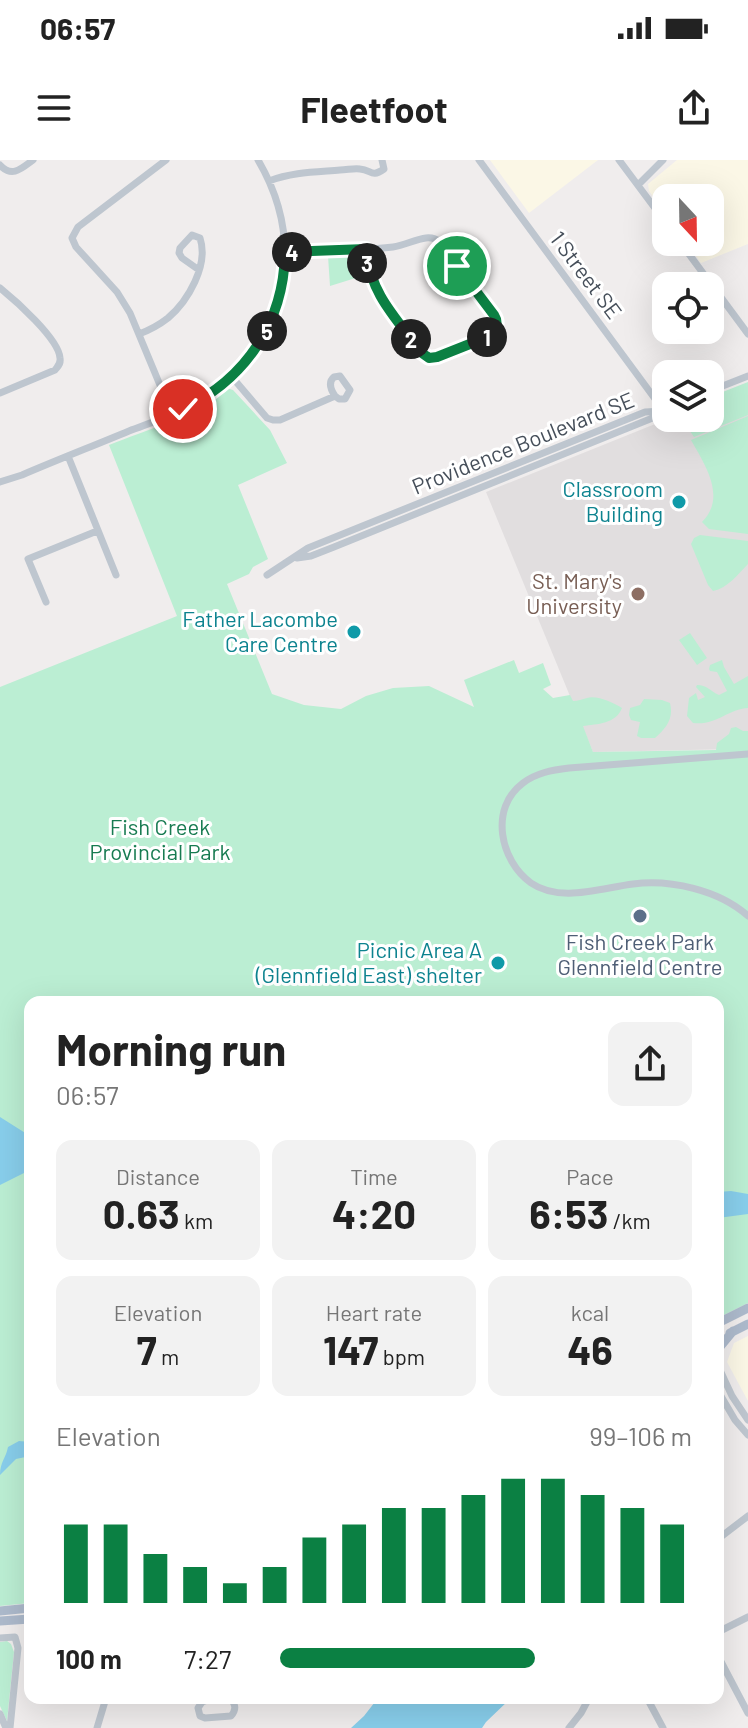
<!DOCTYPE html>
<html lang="en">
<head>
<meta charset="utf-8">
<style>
	body { margin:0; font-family:Barlow,sans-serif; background:#f2f2f2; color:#222; height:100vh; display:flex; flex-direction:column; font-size:30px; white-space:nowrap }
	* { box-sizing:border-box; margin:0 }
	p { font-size:26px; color:#767676 }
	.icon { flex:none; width:44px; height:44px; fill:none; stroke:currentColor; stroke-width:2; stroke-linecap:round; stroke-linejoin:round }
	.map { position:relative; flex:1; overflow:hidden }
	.details { position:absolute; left:24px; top:836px; width:700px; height:708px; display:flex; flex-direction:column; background:#fff; border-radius:16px; box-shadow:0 8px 32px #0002 }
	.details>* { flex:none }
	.needle { width:52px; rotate:158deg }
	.buttons { position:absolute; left:652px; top:24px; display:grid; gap:16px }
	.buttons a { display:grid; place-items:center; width:72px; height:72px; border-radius:16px; background:#fff; box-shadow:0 8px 32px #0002; font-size:40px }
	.pin { position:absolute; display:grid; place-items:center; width:68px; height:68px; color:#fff; margin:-34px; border:4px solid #fff; border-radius:50%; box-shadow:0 2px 8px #0007 }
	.km { position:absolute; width:40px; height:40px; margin:-20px; border-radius:50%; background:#222; color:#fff; font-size:22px; line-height:40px; text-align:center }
	.round { display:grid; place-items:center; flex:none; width:84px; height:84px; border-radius:16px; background:#f2f2f2 }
	.head { display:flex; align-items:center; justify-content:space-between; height:136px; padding:0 32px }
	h1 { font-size:44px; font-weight:700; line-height:60px }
	.stats { display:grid; grid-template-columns:repeat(3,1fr); gap:12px; height:136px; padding:8px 32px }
	.stats div { display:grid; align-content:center; border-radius:16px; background:#f2f2f2; text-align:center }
	.stats b { font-size:40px; font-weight:700 }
	.stats small { font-size:22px; font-weight:400 }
	.stats p { font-size:22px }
	.chart { height:224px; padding:16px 32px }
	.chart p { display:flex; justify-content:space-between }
	.chart svg { width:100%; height:144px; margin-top:8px; stroke:#0b8043; stroke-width:6 }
	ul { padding:0 32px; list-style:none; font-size:26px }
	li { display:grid; grid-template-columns:128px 96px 1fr; align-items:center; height:60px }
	li i { height:20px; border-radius:10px; background:#0b8043 }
	.status { display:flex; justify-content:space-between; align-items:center; height:56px; padding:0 40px; background:#fff; direction:ltr }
	.status svg { height:22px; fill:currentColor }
	header { display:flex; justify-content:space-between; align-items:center; height:104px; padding:0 32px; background:#fff; font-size:36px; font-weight:700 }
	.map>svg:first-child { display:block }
	.commercial { fill:#fbf7e6 }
	.education { fill:#e1dedf }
	.green { fill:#bbeed3 }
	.water { fill:#88ceeb }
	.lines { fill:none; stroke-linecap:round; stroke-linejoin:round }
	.minor { stroke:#bec6cf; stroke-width:7 }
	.major { stroke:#adbacc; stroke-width:9 }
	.route-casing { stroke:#fff; stroke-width:16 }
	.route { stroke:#0b8043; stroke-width:10 }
	.culture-dot { fill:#0f9aa8; stroke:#fff; stroke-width:3 }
	.education-dot { fill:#8d6e63; stroke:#fff; stroke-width:3 }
	.service-dot { fill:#5c6f8a; stroke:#fff; stroke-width:3 }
	.labels { text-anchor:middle; stroke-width:6; stroke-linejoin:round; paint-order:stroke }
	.street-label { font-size:22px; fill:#464f5a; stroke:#fff }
	.culture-label { font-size:22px; fill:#0d838f; stroke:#fff; text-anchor:end }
	.education-label { font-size:22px; fill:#785e54; stroke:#fff; text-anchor:end }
	.park-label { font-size:22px; fill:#177b51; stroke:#fff }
	.service-label { font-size:22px; fill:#4e5e75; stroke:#fff }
</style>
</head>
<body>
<div class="status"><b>06:57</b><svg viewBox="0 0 49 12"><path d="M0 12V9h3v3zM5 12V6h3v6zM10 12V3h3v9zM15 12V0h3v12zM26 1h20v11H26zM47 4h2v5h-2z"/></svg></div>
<header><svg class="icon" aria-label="menu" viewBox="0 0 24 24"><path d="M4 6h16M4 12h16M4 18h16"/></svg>Fleetfoot<svg class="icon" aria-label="share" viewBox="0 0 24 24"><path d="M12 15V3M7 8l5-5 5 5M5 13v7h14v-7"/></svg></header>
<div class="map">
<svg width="748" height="1568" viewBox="0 0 748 1568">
	<rect width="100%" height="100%" fill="#f0eded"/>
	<path class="commercial" d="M 490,0 L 598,0 L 529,53 Z
		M 677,0 L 748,0 L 748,84 L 701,103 L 686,82 L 710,82 L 710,38 L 666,38 L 666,54 L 649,31 L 648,24 Z
		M 748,1176 L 748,1241 L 727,1202 L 734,1183 Z"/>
	<path class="education" d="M 748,223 L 748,586 L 735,589 L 593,592 L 486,332 L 670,258 L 710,258 Z"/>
	<path class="green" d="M 354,95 L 360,100 L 362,116 L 330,126 L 328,96 Z
		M 748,222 L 748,255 L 694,277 L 681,258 L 710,258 L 710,237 Z
		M 227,228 L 233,230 L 270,270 L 287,303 L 238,325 L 268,399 L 253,407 L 249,414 L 227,424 L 272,534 L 304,545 L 341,549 L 366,536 L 393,528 L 429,526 L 474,547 L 464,520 L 514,500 L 519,513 L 543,503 L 551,525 L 543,529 L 553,538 L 570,535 L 573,541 C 578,541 582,539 587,538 C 597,535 614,543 622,548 C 616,564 597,564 583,566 L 593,592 L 716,590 L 717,583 L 729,574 L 731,568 L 736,567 L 743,571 L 748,571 L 748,1143 L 718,1158 L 718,842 L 30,842 L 30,1443 L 0,1446 L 0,527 L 177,456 L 109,285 C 146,270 197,256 227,228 Z
		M 748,256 L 748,374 L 709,369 L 702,362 C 727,337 705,305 691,280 Z
		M 700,375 L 748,381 L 748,404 C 738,414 728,428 713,431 L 708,425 L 691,384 L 694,378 Z
		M 690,473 L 707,498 L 697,505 L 679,480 Z
		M 722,500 L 724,507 L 734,524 L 748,516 L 748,548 C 728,549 716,566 693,563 L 687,556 L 689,538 L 696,533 L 698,540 L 705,537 L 696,527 L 697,525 C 707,525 710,531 719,535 L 727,531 L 717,512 L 710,511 L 709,509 L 710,505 Z
		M 644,539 L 662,540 L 670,543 C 674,559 666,568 655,578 L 641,578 L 637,576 L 640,562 L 631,560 L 629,555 L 630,548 L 640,545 Z
		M 7,1481 L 11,1484 L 14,1492 L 7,1561 L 0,1546 L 0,1482 Z"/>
	<path class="water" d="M 0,957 L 30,976 L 30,1010 L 0,1025 Z
		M 731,1031 L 748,1034 L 748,1054 L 718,1058 L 718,1032 Z
		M 19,1281 L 30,1282 L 30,1296 L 16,1299 L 0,1315 C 0,1302 6,1298 8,1287 Z
		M 378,1538 L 511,1538 L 486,1562 L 482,1568 L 351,1568 L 364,1556 Z"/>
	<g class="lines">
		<path class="minor" d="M 166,0 L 78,67 L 72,78 L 76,87 L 117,132 L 130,153 L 172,254
			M 479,0 L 664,251
			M 619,0 L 666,63
			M 0,5 C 12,18 21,9 33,0
			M 269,21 C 292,12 316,12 340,10 C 347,10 354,8 360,9 C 372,10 371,18 384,9 L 382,0
			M 638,25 L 663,0
			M 680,82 L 748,174
			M 285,92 C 321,91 358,91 393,87 C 410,85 427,71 440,82 L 494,155 C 499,163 497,169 490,176 L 437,197 L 424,196 L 378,134 L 369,112 L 366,89
			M 0,128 C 15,140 59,179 60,198 C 61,204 58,206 55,210 L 0,233
			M 139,174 C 150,170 159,165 168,158 C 188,141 209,105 200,78 L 192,75 L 180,88 L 179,93 L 182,98 L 199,110
			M 232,217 L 267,258 L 273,260 L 280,260 L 335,236 L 339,239 L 345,239 L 350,230 L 340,216 L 334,217 C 328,222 331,230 335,236
			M 710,231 L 748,216
			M 68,296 L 116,415
			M 0,322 L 22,315 C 57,300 93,286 129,271 C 150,263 171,256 191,246 C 242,219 279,168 284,111 C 288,71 278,34 258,0
			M 297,398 L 311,396 L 334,387 L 655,257 L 664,251
			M 267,415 L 308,388 L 645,252 L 664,251
			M 46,442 L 28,399 L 97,371
			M 748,594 L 569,608 C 552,610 536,613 523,623 C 489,648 500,701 531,723 C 560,743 601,728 633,724 C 670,719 719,730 748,756
			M 718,1206 L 732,1236 L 748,1260
			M 718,1231 L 735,1260 L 748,1275
			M 718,1379 L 748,1356
			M 718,1472 L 748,1457
			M 0,1478 L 15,1477 L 18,1488 L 10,1568
			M 718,1496 L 748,1553
			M 213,1538 L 202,1542 L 198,1548 L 200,1556 L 205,1558 L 231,1556 C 237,1549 235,1545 231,1538
			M 647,1538 L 663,1568
			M 0,1554 L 6,1568
			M 97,1568 L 106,1538
			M 569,1568 L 581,1553 L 589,1538"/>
		<path class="major" d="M 718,1163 L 748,1148
			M 730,1173 L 748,1164
			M 719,1207 L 719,1188 L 733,1171
			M 0,1451 L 30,1448
			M 0,1461 L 30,1459"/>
	</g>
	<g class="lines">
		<g class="route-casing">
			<path id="route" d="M 183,249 C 246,219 284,162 285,92 L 366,89 C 370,134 396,158 422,193 L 429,198 L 437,197 L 490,176 C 497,169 499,163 494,155 L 457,106"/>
		</g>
		<use href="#route" class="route"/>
	</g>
	<g class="culture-dot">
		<circle cx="679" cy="342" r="8"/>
		<circle cx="354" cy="472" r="8"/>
		<circle cx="498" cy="803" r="8"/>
	</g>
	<circle class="education-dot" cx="638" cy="434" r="8"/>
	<circle class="service-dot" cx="640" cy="756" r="8"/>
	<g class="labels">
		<g class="street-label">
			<text transform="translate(586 115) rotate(53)" y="8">1 Street SE</text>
			<text transform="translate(523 283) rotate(-22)" y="8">Providence Boulevard SE</text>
		</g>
		<g class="culture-label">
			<text x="663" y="337">Classroom<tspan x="663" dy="25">Building</tspan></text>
			<text x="338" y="467">Father Lacombe<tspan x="338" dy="25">Care Centre</tspan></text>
			<text x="482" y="798">Picnic Area A<tspan x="482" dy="25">(Glennfield East) shelter</tspan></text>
		</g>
		<g class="education-label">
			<text x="622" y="429">St. Mary's<tspan x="622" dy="25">University</tspan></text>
		</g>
		<g class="park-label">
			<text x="160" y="675">Fish Creek<tspan x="160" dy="25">Provincial Park</tspan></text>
		</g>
		<g class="service-label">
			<text x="640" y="790">Fish Creek Park<tspan x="640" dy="25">Glennfield Centre</tspan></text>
		</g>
	</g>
</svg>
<div class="buttons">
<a><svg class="needle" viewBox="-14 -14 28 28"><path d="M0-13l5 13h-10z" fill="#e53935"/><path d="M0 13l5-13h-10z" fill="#767676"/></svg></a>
<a><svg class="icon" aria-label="locate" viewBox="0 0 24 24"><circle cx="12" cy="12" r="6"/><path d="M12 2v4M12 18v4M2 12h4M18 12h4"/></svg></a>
<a><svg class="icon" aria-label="layers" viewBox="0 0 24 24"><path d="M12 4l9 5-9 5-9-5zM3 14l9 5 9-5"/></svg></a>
</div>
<div class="pin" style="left:457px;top:106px;background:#1e9e55"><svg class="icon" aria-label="arrive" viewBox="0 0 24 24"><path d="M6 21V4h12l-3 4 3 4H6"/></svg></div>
<div class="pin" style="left:183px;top:249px;background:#d93025"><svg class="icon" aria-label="check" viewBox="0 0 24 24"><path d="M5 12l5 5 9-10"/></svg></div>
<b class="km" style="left:487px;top:177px">1</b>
<b class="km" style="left:411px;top:179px">2</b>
<b class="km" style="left:367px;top:103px">3</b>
<b class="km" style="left:292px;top:92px">4</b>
<b class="km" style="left:267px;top:171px">5</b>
<section class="details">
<div class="head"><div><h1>Morning run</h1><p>06:57</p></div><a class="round"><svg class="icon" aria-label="share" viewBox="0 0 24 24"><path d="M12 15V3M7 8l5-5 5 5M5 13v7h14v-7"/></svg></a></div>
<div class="stats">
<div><p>Distance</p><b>0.63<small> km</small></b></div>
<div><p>Time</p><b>4:20</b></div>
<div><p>Pace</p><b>6:53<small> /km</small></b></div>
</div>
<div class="stats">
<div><p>Elevation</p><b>7<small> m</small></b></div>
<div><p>Heart rate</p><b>147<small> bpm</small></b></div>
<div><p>kcal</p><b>46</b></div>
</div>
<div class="chart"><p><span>Elevation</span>99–106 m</p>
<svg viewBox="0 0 160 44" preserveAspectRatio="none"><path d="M5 44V20M15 44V20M25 44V29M35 44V33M45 44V38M55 44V33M65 44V24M75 44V20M85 44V15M95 44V15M105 44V11M115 44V6M125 44V6M135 44V11M145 44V15M155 44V20"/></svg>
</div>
<ul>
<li><b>100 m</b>7:27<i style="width:62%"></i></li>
</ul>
</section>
</div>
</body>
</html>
